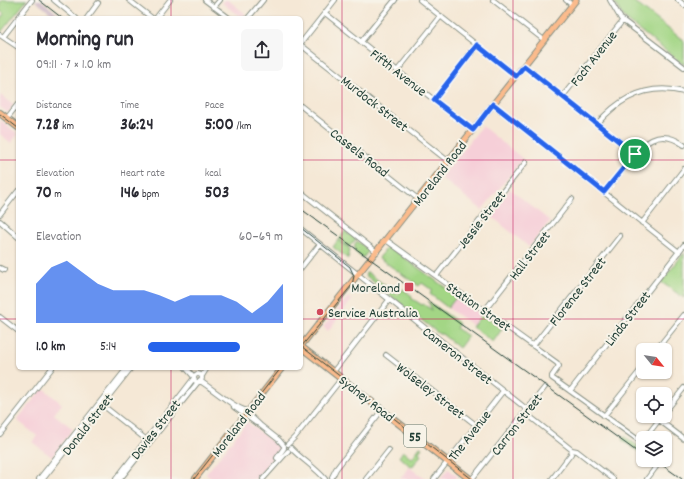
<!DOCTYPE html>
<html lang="en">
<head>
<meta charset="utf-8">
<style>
	body { margin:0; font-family:Dekko,sans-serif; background:#f7f7f7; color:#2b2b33; height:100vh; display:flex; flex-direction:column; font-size:15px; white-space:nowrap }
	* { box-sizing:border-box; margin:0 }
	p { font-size:13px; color:#7c7c81 }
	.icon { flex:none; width:22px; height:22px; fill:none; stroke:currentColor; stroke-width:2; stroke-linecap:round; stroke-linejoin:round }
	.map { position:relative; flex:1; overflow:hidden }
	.sheet { position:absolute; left:16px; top:16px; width:287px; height:354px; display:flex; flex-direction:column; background:#fff; border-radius:6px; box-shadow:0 1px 3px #0004 }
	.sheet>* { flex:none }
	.needle { width:26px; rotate:120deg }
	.buttons { position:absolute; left:636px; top:343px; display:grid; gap:8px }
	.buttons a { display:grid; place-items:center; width:36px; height:36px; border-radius:6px; background:#fff; box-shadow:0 1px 3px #0004; font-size:20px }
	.pin { position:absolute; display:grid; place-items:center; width:34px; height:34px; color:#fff; margin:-17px; border:2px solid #fff; border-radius:50%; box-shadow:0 1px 4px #0007 }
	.round { display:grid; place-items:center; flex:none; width:42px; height:42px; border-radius:6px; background:#f7f7f7 }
	.headline { display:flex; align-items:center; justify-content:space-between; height:68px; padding:0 20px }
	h1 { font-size:22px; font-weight:700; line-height:30px }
	.metrics { display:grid; grid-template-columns:repeat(3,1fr); gap:6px; height:68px; padding:4px 20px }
	.metrics div { display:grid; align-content:center }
	.metrics b { font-size:17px; font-weight:700 }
	.metrics small { font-size:11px; font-weight:400 }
	.metrics p { font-size:11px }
	.chart { height:112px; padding:8px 20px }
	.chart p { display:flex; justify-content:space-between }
	.chart svg { width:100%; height:72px; margin-top:4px; fill:#2563eb; opacity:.7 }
	ul { padding:0 20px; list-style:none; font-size:13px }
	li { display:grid; grid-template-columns:64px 48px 1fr; align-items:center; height:30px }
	li i { height:10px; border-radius:5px; background:#2563eb }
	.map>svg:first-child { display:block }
	.built { fill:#f6cfd8 }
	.industrial { fill:#d1bdca }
	.green { fill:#a3d685; stroke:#618a5c }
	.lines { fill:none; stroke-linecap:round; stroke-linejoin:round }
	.minor-casing { stroke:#8a9285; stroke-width:6 }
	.major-casing { stroke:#8a9285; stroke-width:7 }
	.highway-casing { stroke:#8a9285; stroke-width:8 }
	.minor { stroke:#fff; stroke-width:4 }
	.major { stroke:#fbbb8c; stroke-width:5 }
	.highway { stroke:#fbbb8c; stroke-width:6 }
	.tram { stroke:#1f3d34; stroke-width:1 }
	.rail { stroke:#1f3d34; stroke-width:1 }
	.route-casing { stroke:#fff; stroke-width:8 }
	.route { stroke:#2563eb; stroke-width:5 }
	.grid { fill:none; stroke:#c2185b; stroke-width:1; stroke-opacity:0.55 }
	.poi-dot { fill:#d1495b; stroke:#f7f3e8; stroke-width:1.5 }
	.labels { text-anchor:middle; stroke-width:4; stroke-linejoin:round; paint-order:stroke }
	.shield { fill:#f7f3e8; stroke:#60746a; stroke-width:1 }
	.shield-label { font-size:13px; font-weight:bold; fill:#1f3d34 }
	.street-label { font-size:14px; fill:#1f3d34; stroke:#f7f3e8 }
	.poi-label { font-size:14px; fill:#1f3d34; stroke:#f7f3e8; text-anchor:end }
</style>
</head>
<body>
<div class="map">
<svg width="684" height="479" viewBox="0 0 684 479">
	<rect width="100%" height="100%" fill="#f7f3e8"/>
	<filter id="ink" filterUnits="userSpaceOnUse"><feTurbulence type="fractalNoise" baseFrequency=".025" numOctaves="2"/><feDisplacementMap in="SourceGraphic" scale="8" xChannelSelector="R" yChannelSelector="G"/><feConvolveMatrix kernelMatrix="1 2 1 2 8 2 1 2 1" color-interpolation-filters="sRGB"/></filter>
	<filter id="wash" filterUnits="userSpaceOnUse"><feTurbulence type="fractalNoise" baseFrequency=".012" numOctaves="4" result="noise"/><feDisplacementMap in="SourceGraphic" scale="16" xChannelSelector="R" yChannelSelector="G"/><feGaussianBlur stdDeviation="0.9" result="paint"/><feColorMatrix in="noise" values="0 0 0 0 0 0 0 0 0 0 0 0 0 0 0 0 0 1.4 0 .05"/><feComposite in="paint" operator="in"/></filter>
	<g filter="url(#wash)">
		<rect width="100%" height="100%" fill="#f5e8d6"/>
		<path class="built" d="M 225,0 L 228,0 L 246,14 L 242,18 L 222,3 Z
			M 0,95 L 14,105 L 8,113 L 0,107 Z
			M 0,120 L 18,134 L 11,143 L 0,134 Z
			M 482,126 L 523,159 L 482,210 L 441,178 Z
			M 510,189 L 550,221 L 529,247 L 490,215 Z
			M 457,296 L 481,314 L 473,327 L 472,325 L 448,308 Z
			M 348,297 L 352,300 L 328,331 L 323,327 Z
			M 43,388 L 62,404 L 54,414 L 73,429 L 52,457 L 32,442 L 37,436 L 17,420 Z
			M 247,422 L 280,448 L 256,479 L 212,479 L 206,474 Z
			M 409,467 L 425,479 L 400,479 Z
			M 448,469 L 458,476 L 455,479 L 440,479 Z"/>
		<path class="industrial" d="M 34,0 L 41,0 L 63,18 L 57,18 Z"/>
		<path class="green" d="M 3,0 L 27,0 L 1,32 L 0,31 L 0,19 L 4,14 L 0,11 L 0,3 Z
			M 615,0 L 632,0 L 684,41 L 684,65 L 625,19 L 614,2 Z
			M 345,231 L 356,239 L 349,247 L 339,240 Z
			M 338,240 L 350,249 L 348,259 L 333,247 Z
			M 357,241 L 369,250 L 363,258 L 354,251 L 355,244 Z
			M 388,246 L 457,296 L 448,308 L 430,294 L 432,290 L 422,283 L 419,286 L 379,258 Z
			M 684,253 L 684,298 L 661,282 Z
			M 367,272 L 398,295 L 403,289 L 412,296 L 411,298 L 422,305 L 423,304 L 432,310 L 428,301 L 459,323 L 456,328 L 468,336 L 459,348 L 442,334 L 439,334 L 365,275 Z
			M 482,315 L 502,329 L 493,342 L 472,327 Z
			M 624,436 L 643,450 L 643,455 L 622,440 Z
			M 420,447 L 422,448 L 419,452 L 421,455 L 412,467 L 399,457 L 403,451 L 412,458 Z"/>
	</g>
	<g filter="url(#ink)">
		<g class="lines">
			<g class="minor-casing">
				<path id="minor" d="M 54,0 L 76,18
					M 129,0 L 152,18
					M 205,0 L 229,18
					M 420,0 L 516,76
					M 493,0 L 544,40
					M 566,0 L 572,5
					M 610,0 L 621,19 L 684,67
					M 678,0 L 684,5
					M 214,7 L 220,0
					M 325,13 L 473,131
					M 87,18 L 98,3
					M 156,18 L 170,0
					M 248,18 L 263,0
					M 0,35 L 18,47
					M 3,37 L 32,0
					M 361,42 L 395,0
					M 301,43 L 335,0
					M 301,45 L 448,161
					M 524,66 L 635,154
					M 397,71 L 441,16
					M 563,96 L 623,20
					M 434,100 L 477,45
					M 493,104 L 679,252
					M 301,106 L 418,199
					M 7,118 L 18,104
					M 597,124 C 620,97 648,83 684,92
					M 301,192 L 377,252
					M 604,192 C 612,183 620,173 628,163 C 643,144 658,126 684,145
					M 0,214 L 18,191
					M 0,221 L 18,237
					M 642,223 L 684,169
					M 301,229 L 524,407 L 528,415 L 572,450 L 577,451 L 613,479
					M 386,240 L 478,306 L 485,310 L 489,314 L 557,363 L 559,366 L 552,376 L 552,378 L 637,439 L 643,440
					M 0,268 L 4,270
					M 301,268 L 320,244
					M 436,276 L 526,162
					M 485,310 L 572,199
					M 0,317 L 18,331
					M 533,346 L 620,236
					M 656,350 L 684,315
					M 386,355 L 476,425
					M 186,368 L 194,377
					M 333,372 L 389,300
					M194 378a4 4 0 1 1 8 0a4 4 0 1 1-8 0Z
					M 202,376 L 207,368
					M 200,381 C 212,388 236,410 248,411
					M 570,391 L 684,245
					M 100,403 L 148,441
					M 234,407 L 256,423
					M 665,412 L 684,388
					M 247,413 L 260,425 L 279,440 L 284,446
					M 604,416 L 643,367
					M 659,420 L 684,439
					M 0,434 L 52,368
					M 645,438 L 662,416
					M 288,444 L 295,437 L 342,378
					M 291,448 C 301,459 315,467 325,479
					M 277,458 L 284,448
					M 332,477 L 336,469 L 382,410
					M 39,479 L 127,368
					M 43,479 L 131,368
					M 116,479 L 194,378
					M 120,479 L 198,382
					M 263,479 L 288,451
					M 366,479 L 389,450
					M 434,479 L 503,391
					M 472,479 L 545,387
					M 552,479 L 571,454 L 572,450
					M 647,479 L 656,467"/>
			</g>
			<g class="major-casing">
				<path id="major" d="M 301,346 L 576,0
					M 195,479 L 282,368"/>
			</g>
			<g class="highway-casing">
				<path id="highway" d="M 0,113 L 18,127
					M 301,347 L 470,479"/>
			</g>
			<use href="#minor" class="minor"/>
			<use href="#major" class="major"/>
			<use href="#highway" class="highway"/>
			<path class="tram" d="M 0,114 L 18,128
				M 301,228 L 350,267 L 354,276 L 352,285 L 301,347
				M 301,346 L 472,479
				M 194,479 L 281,368"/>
			<path class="rail" d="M 39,0 L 62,18
				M 301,209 L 643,456
				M 655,460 L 682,479"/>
		</g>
	</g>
	<g class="lines" filter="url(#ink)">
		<g class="route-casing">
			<path id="route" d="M 477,45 L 516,76 L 524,66 L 635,154 L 604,192 L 493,104 L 473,130 L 434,100 Z"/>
		</g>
		<use href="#route" class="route"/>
	</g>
	<path class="grid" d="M 171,0 L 171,18M 342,0 L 342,479M 513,0 L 513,479M 0,160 L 18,160M 301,160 L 684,160M 0,319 L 18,319M 301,319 L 684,319M 171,368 L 171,479"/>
	<g class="poi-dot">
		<rect x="404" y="282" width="10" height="10" rx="2"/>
		<circle cx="320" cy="312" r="4"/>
	</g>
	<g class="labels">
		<rect class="shield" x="404" y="425" width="22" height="22" rx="3"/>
		<g class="shield-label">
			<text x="415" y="441">55</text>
		</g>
		<g class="street-label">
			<text transform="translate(593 58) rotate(-52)" y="5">Foch Avenue</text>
			<text transform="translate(399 72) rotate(38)" y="5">Fifth Avenue</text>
			<text transform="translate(375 103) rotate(38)" y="5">Murdock Street</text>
			<text transform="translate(360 152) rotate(38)" y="5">Cassels Road</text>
			<text transform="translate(439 173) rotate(-52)" y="5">Moreland Road</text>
			<text transform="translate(481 219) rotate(-52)" y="5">Jessie Street</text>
			<text transform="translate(529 255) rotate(-52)" y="5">Hall Street</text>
			<text transform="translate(577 291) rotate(-52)" y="5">Florence Street</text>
			<text transform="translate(479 306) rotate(35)" y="5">Station Street</text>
			<text transform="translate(627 318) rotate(-52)" y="5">Linda Street</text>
			<text transform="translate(458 355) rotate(38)" y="5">Cameron Street</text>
			<text transform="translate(431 390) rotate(38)" y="5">Wolseley Street</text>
			<text transform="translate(367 398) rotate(38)" y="5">Sydney Road</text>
			<text transform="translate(87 424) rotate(-52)" y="5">Donald Street</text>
			<text transform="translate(238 424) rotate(-52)" y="5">Moreland Road</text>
			<text transform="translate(516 424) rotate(-52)" y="5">Carron Street</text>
			<text transform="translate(155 429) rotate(-52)" y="5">Davies Street</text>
			<text transform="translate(469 435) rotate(-52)" y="5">The Avenue</text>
		</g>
		<g class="poi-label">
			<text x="400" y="292">Moreland</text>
			<text x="328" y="317" text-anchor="start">Service Australia</text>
		</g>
	</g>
</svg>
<div class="buttons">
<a><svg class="needle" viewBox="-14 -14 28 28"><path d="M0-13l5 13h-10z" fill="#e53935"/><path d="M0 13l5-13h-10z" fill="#7c7c81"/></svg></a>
<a><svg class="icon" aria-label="locate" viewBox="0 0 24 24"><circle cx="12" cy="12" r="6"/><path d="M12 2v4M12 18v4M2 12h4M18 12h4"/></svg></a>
<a><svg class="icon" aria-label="layers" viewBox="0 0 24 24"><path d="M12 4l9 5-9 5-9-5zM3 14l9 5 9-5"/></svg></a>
</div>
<div class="pin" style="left:635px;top:154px;background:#1e9e55"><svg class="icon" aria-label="arrive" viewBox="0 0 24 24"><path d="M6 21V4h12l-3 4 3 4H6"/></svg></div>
<section class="sheet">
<div class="headline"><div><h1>Morning run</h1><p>09:11 · 7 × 1.0 km</p></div><a class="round"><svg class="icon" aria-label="share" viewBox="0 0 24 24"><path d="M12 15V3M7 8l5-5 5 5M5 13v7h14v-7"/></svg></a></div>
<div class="metrics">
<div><p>Distance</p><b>7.28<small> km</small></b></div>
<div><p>Time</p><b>36:24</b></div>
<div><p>Pace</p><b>5:00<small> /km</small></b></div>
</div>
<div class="metrics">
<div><p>Elevation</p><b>70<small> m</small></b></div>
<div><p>Heart rate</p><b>146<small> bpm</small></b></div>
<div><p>kcal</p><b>503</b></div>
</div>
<div class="chart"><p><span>Elevation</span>60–69 m</p>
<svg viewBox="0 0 160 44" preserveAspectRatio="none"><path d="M0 44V20L10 10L20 6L30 13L40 20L50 24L60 24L70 24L80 27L90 31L100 27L110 27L120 27L130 31L140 38L150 31L160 20V44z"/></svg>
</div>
<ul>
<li><b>1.0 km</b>5:14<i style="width:68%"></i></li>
</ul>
</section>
</div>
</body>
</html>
